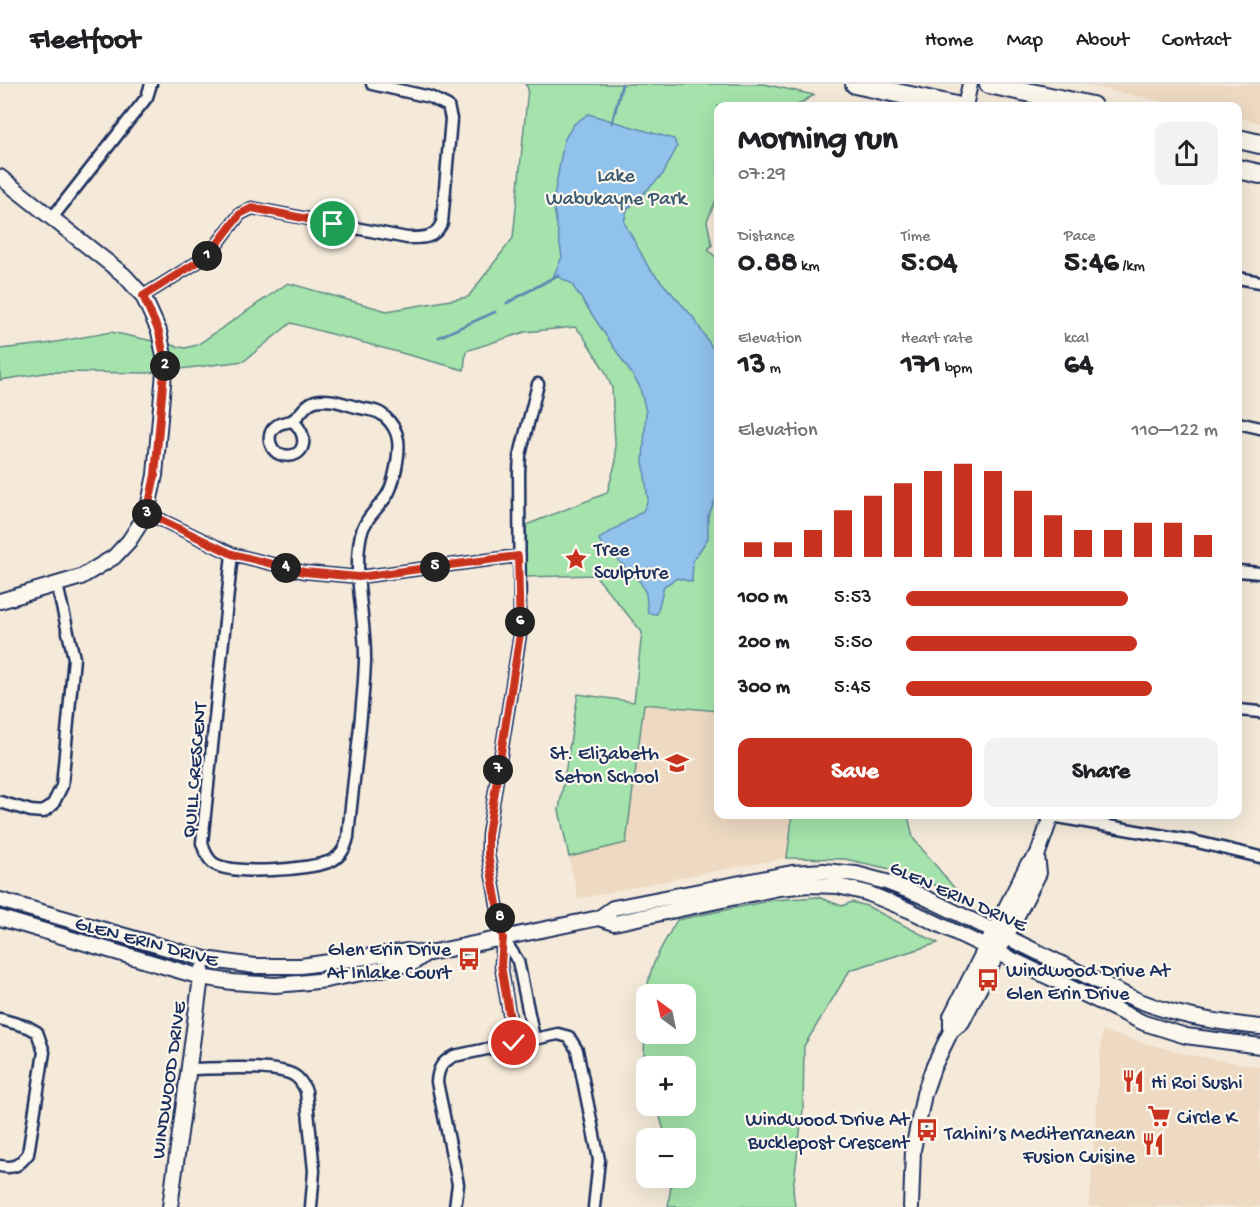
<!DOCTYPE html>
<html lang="en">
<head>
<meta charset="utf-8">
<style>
	body { margin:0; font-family:"Gochi Hand",sans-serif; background:#f2f2f2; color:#202124; height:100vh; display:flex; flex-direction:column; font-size:22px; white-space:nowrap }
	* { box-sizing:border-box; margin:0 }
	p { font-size:20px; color:#757577 }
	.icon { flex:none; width:33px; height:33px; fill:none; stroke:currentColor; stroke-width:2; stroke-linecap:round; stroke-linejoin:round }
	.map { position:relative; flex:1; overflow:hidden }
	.panel { position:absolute; left:714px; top:18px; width:528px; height:717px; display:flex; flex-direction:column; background:#fff; border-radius:12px; box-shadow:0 6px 24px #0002 }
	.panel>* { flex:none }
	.needle { width:39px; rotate:327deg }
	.buttons { position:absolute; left:636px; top:900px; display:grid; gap:12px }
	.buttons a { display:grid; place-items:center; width:60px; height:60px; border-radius:12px; background:#fff; box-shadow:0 6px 24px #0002; font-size:30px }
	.pin { position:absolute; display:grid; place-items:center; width:51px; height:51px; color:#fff; margin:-26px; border:3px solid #fff; border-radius:50%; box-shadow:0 2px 6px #0007 }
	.km { position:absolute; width:30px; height:30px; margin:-15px; border-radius:50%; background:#222; color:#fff; font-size:16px; line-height:30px; text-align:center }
	.round { display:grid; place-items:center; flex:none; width:63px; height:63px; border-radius:12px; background:#f2f2f2 }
	.summary { display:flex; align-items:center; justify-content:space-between; height:102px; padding:0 24px }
	h1 { font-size:33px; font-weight:700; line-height:45px }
	.metrics { display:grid; grid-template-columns:repeat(3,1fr); gap:9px; height:102px; padding:6px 24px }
	.metrics div { display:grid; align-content:center }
	.metrics b { font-size:30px; font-weight:700 }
	.metrics small { font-size:16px; font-weight:400 }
	.metrics p { font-size:16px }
	.chart { height:168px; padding:12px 24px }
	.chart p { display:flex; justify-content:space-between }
	.chart svg { width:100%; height:108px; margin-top:6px; stroke:#c8321e; stroke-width:6 }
	.primary-button { display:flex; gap:12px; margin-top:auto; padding:12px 24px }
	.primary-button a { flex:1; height:69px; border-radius:12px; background:#c8321e; color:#fff; font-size:24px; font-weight:700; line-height:69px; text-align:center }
	.primary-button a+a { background:#f2f2f2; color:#202124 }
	ul { padding:0 24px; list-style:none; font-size:20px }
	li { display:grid; grid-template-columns:96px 72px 1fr; align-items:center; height:45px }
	li i { height:15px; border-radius:8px; background:#c8321e }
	header { display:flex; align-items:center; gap:36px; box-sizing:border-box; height:84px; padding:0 30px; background:#fff; border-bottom:2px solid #e0e0e0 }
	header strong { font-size:28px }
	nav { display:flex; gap:33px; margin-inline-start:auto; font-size:21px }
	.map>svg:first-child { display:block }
	.built { fill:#eedac3 }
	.green { fill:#a4e3ab; stroke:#608984; stroke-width:1.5 }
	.water { fill:#90c2ec; stroke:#6187b3; stroke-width:1.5 }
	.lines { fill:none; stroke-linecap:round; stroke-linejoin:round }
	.stream { stroke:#6187b3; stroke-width:3 }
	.minor-casing { stroke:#1b2f5e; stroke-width:15 }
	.tertiary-casing { stroke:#1b2f5e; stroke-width:18 }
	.primary-casing { stroke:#1b2f5e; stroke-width:22 }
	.minor { stroke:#fbf7ec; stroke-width:10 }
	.tertiary { stroke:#fbf7ec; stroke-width:14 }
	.primary { stroke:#fbf7ec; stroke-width:18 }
	.route-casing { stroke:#fff; stroke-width:12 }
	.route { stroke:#c8321e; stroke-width:8 }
	.labels { text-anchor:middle; stroke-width:4.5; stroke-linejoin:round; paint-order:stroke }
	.park-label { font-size:20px; fill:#3d5c71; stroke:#fbf7ec }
	.poi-label { font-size:20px; fill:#1b2f5e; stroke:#fbf7ec; text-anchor:start }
	.street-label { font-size:20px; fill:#1b2f5e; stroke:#fbf7ec }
</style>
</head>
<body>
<header>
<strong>Fleetfoot</strong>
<nav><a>Home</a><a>Map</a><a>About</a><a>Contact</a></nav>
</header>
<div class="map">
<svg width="1260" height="1123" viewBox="0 0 1260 1123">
	<rect width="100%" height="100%" fill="#f5ead9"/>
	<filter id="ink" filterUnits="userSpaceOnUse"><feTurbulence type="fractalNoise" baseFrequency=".0167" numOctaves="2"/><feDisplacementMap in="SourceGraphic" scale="12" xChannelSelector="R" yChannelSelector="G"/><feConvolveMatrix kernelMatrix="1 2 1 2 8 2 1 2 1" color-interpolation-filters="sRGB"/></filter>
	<g filter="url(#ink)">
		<path class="built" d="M 1080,0 L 1260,0 L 1260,39 L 1238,34 L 1238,22 L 1183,22 Z
			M 644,620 L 718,627 L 718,730 L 791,731 L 792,734 L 788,754 L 787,774 L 693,791 L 578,815 L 569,773 L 626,759 Z
			M 1102,947 L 1185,970 L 1260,983 L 1260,1123 L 1089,1123 Z"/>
		<path class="green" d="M 525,0 L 764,0 L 814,11 L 796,22 L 718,22 L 718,111 L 707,137 L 712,161 L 708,166 L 718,175 L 718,627 L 644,620 L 626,759 L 569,773 L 559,726 L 578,610 L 634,618 L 642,548 L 595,491 L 526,493 L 526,441 L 607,409 L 616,377 L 612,304 L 605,287 L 582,250 L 575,243 L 525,248 L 466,267 L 464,286 L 291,239 L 244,277 L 148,289 L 51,288 L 0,296 L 0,265 L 45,260 L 111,248 L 185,264 L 197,261 L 288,199 L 387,227 L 468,213 L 513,154 L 528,4 Z
			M 791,731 L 908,731 L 913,754 L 956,806 L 946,805 L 886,784 L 845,775 L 787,774 C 788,762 793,739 791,731 Z
			M 818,813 L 842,822 L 852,818 L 867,822 L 938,859 L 850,886 L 804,962 L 803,1025 L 793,1105 L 795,1123 L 668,1123 L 672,1094 L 686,1094 L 686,1054 L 666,1054 L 657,1022 L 686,1022 L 686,982 L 647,982 L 644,973 L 646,917 L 646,950 L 686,950 L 686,910 L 647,910 C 648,882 663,861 677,836 L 773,816 Z"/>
		<path class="water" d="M 588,30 L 674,55 L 677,63 L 663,90 L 627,126 L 624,138 L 649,184 L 693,233 L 718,273 L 718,410 L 708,432 L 708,454 L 693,477 L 692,498 L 677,494 L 664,502 L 657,530 L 648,529 L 646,510 L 641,499 L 600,458 L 599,455 L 643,427 L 648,416 L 643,376 L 646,327 L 639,301 L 571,199 L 554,191 L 562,173 L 553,118 L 564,56 L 574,40 Z"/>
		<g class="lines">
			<path class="stream" d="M 612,39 L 622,0
				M 507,219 L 558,191
				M 439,253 L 495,228"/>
			<g class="minor-casing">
				<path id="minor" d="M 52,134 L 147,13 L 151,0
					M 1238,194 L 1260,198
					M 143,212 L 209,171 L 240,130 L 252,124 L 407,154 C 423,154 434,155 442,139 L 451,35 L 448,22 L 430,13 L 372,0
					M 1238,339 L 1260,344
					M 147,429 L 232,470 L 304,488 L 359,493 L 518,472
					M 232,470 L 202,759 C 204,766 207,774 213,779 C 230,792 314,786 333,776 C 342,771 346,762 348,753 C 353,695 363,634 365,577 C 366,535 352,492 361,450 C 365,435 377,425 386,413 C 394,402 400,369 398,356 C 397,347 391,338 385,333 C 379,326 368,326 360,324 C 347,321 329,313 315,317 C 304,320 301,332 291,337 C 285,339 280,338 275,343 C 265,351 270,369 283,371 C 306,376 310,350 292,337
					M 1238,487 L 1260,489
					M 1238,626 L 1260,628
					M 0,718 L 31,727 L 43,728 L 53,720 L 62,702 L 74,574 L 57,501
					M 1052,732 L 1193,757 L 1260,773
					M 503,854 L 518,877 L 534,954
					M 0,935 L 28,943 L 37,948 L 44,968 L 28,1070 C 19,1081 15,1085 0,1082
					M 514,959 L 501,881 L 503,854 L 488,770 L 488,751 L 520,551 L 519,388 L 520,371 L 538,300
					M 189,985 C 214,985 276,980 295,992 C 301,996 303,1001 306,1007 L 314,1087 L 311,1123
					M 455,1123 L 458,1100 L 437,998 C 438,984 442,978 454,972 L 558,950 L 569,953 L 577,966 L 599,1076 L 594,1123"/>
			</g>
			<g class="tertiary-casing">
				<path id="tertiary" d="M 965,22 L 970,0
					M 0,93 L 124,191 L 143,212 L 159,247 L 165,277 L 155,391 L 147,429 L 129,457 L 114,473 L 81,493 L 0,517
					M 0,816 L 205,875 L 233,879 L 255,882 L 301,882 L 408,867 L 425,870 L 599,834 L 613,824 L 792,789 L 824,787 L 856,790 L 886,798 L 920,811 L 1126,911 C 1168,931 1214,938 1260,943
					M 0,834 L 201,893 L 232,898 L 275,901 L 299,899 L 326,896 L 413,879 L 425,870
					M 599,834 L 614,839 L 779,804 L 809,801 L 838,802 L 867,809 L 911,827 L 1144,939 L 1186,952 L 1260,962
					M 951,947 L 951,932 L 1027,782 L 1037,772 L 1052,730
					M 170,1123 L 202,886
					M 911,1123 L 913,1066 L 924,1010 L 933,984 L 951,947 L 962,938 L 1039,789 L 1037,772"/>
			</g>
			<g class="primary-casing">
				<path id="primary" d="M 855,0 L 956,22
					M 989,0 L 1092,22
					M 1238,55 L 1260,60
					M 1238,85 L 1260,90"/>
			</g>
			<use href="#minor" class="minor"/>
			<use href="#tertiary" class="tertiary"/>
			<use href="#primary" class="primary"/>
		</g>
	</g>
	<g class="lines" filter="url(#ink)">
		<g class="route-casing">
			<path id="route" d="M 333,140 L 252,124 L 240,130 L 209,171 L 143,212 L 159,248 L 165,277 L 155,391 L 147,429 L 232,470 L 304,488 L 359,493 L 518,472 L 520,550 L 488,751 L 488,770 L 503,854 L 501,881 L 514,959"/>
		</g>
		<use href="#route" class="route"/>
	</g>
	<defs>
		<g id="sight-bare" transform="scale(1.8)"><path d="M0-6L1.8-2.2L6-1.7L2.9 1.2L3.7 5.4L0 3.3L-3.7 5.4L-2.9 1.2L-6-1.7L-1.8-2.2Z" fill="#c8321e" stroke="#fbf7ec" stroke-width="2.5" paint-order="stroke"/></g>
		<g id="school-bare" transform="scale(1.8)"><path d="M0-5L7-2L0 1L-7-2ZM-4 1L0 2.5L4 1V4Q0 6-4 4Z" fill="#c8321e" stroke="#fbf7ec" stroke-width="2.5" paint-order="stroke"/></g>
		<g id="bus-bare" transform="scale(1.8)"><path d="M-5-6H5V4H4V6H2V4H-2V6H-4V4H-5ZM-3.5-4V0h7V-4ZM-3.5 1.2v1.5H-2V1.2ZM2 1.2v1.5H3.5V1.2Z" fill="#c8321e" stroke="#fbf7ec" stroke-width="2.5" paint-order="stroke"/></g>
		<g id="restaurant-bare" transform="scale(1.8)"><path d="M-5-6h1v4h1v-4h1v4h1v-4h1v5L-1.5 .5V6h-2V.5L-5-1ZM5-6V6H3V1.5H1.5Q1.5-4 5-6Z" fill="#c8321e" stroke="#fbf7ec" stroke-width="2.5" paint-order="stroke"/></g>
		<g id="supermarket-bare" transform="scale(1.8)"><path d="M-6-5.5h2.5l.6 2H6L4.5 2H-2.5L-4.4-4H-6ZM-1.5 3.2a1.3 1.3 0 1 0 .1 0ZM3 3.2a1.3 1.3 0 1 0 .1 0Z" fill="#c8321e" stroke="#fbf7ec" stroke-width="2.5" paint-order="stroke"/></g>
	</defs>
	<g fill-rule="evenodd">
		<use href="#sight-bare" x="576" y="475"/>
		<use href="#school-bare" x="677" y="679"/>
		<use href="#bus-bare" x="469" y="875"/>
		<use href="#bus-bare" x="988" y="896"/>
		<use href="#restaurant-bare" x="1133" y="997"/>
		<use href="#supermarket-bare" x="1159" y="1032"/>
		<use href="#bus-bare" x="927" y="1046"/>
		<use href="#restaurant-bare" x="1153" y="1060"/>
	</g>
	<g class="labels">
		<g class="park-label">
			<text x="616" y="97">Lake<tspan x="616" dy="23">Wabukayne Park</tspan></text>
		</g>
		<g class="poi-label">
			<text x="594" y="471">Tree<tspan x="594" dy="23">Sculpture</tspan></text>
			<text x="659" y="675" text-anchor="end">St. Elizabeth<tspan x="659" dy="23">Seton School</tspan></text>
			<text x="451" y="871" text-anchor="end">Glen Erin Drive<tspan x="451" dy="23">At Inlake Court</tspan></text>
			<text x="1006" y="892">Windwood Drive At<tspan x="1006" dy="23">Glen Erin Drive</tspan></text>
			<text x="1151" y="1004">Hi Roi Sushi</text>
			<text x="1177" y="1039">Circle K</text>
			<text x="909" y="1041" text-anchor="end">Windwood Drive At<tspan x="909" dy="23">Bucklepost Crescent</tspan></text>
			<text x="1135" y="1055" text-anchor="end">Tahini’s Mediterranean<tspan x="1135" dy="23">Fusion Cuisine</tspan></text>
		</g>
		<g class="street-label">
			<text transform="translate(193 686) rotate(-85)" y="7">QUILL CRESCENT</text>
			<text transform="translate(959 811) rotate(24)" y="7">GLEN ERIN DRIVE</text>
			<text transform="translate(147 856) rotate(15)" y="7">GLEN ERIN DRIVE</text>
			<text transform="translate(167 996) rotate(-82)" y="7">WINDWOOD DRIVE</text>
		</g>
	</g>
</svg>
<div class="buttons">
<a><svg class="needle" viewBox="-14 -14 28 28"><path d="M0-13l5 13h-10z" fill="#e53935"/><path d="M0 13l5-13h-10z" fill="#757577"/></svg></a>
<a>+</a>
<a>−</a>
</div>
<div class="pin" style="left:333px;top:140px;background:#1e9e55"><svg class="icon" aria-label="arrive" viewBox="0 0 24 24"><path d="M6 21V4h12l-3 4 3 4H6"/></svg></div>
<div class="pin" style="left:514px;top:959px;background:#d93025"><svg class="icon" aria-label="check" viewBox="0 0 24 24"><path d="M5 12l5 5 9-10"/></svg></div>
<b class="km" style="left:207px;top:172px">1</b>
<b class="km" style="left:165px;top:282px">2</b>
<b class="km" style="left:147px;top:430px">3</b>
<b class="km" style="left:286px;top:484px">4</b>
<b class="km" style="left:435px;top:483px">5</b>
<b class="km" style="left:520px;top:538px">6</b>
<b class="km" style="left:498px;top:686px">7</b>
<b class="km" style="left:500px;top:834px">8</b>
<section class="panel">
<div class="summary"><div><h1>Morning run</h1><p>07:29</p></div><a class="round"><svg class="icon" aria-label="share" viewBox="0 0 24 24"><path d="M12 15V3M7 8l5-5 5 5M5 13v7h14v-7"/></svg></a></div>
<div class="metrics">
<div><p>Distance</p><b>0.88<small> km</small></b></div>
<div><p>Time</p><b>5:04</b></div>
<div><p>Pace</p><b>5:46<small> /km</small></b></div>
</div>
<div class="metrics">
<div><p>Elevation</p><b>13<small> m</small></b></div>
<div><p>Heart rate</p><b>171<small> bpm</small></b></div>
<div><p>kcal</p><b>64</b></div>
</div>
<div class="chart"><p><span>Elevation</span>110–122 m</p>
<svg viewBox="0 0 160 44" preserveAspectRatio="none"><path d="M5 44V38M15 44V38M25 44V33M35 44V25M45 44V19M55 44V14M65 44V9M75 44V6M85 44V9M95 44V17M105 44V27M115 44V33M125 44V33M135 44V30M145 44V30M155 44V35"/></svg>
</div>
<ul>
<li><b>100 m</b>5:53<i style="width:71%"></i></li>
<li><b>200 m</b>5:50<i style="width:74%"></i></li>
<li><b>300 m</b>5:45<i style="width:79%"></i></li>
</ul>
<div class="primary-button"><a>Save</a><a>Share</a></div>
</section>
</div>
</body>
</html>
